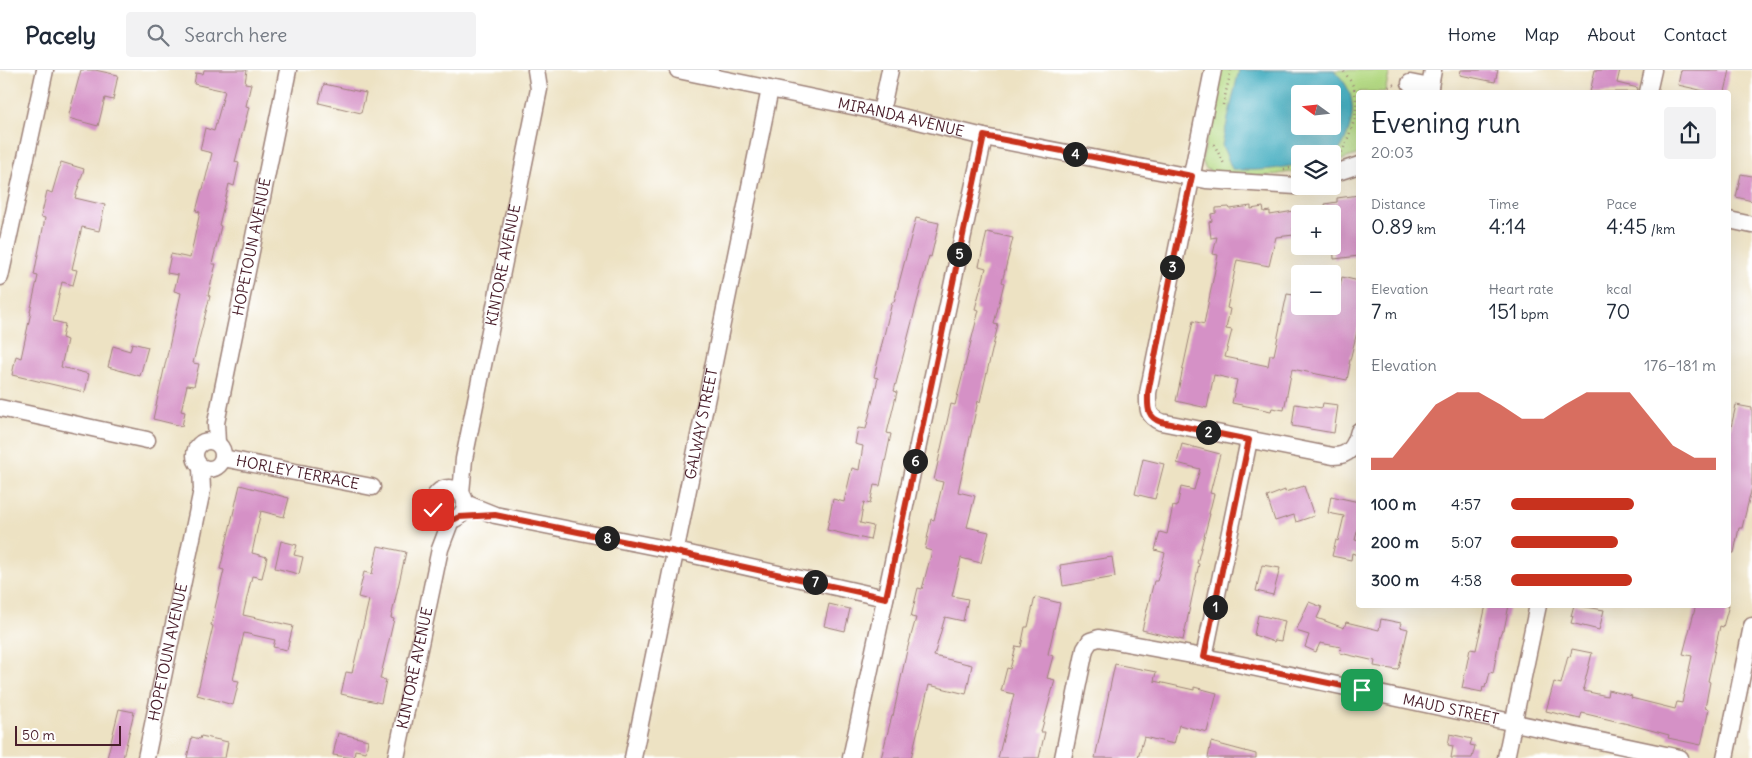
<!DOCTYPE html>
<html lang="en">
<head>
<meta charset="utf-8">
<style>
	body { margin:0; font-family:Delius,sans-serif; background:#f2f2f3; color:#1f2937; height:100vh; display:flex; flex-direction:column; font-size:19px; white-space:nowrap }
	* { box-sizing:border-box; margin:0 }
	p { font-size:16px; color:#747a83 }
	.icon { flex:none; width:28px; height:28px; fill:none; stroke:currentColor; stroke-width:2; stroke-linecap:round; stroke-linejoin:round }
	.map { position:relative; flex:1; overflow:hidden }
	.drawer { position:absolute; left:1356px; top:20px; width:375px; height:518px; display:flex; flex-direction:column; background:#fff; border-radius:5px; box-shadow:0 5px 20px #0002 }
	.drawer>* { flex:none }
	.needle { width:32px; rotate:285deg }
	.controls { position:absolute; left:1291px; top:15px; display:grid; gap:10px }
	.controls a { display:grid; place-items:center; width:50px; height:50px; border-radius:5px; background:#fff; box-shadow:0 5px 20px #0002; font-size:25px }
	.scale { position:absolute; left:15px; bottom:12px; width:106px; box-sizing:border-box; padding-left:5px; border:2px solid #4a1f2b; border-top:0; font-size:14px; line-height:18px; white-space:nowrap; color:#4a1f2b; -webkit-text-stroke:4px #fff; paint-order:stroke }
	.pin { position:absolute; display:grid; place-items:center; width:42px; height:42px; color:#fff; margin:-21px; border-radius:10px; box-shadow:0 2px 8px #0006 }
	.km { position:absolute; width:25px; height:25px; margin:-12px; border-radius:50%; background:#222; color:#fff; font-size:14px; line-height:25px; text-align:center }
	.round { display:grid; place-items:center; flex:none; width:52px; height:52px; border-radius:5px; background:#f2f2f3 }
	.summary { display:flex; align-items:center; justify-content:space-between; height:85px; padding:0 15px }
	h1 { font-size:28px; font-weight:600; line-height:38px }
	.metrics { display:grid; grid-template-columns:repeat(3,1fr); gap:8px; height:85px; padding:5px 15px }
	.metrics div { display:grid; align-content:center }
	.metrics b { font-size:21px; font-weight:600 }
	.metrics small { font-size:14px; font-weight:400 }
	.metrics p { font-size:14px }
	.chart { height:140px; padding:10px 15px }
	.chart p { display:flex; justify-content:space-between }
	.chart svg { width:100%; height:90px; margin-top:5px; fill:#c8321e; opacity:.7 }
	ul { padding:0 15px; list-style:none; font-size:16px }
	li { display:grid; grid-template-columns:80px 60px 1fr; align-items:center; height:38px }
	li i { height:12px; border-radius:6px; background:#c8321e }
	header { display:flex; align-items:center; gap:30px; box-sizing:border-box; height:70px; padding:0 25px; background:#fff; border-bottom:1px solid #e0e1e3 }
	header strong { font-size:24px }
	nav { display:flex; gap:28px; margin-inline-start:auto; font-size:18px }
	.search { width:350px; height:45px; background:#f2f2f3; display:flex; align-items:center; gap:12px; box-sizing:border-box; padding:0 18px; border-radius:5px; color:#747a83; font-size:19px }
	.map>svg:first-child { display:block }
	.green { fill:#b4d983; stroke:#7f7c57; fill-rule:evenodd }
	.water { fill:#40acbf; stroke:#456675; fill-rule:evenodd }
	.building { fill:#d591c6 }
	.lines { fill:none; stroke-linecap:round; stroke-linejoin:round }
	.minor-casing { stroke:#9c8077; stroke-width:19 }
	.path { stroke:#9c8077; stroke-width:2.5; stroke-dasharray:1 4; stroke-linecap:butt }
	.minor { stroke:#fff; stroke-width:16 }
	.route-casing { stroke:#fff; stroke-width:10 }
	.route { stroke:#c8321e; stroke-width:6 }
	.labels { text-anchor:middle; stroke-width:4; stroke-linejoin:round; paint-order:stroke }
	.street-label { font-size:15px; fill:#4a1f2b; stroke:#fff }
</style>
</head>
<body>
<header>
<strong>Pacely</strong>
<div class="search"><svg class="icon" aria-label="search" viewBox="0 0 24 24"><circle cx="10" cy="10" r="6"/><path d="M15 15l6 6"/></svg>Search here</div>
<nav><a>Home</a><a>Map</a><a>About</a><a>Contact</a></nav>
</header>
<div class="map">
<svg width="1752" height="688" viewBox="0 0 1752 688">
	<rect width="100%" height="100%" fill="#fff"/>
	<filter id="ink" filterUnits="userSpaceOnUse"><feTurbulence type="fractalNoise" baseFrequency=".02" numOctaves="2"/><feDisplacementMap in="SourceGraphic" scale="10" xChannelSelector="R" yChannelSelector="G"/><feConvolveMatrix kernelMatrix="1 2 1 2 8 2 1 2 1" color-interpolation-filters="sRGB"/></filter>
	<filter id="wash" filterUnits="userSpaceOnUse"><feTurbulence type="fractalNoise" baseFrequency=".0096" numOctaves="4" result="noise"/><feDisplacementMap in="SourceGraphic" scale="20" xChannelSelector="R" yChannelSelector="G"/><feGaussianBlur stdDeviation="1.12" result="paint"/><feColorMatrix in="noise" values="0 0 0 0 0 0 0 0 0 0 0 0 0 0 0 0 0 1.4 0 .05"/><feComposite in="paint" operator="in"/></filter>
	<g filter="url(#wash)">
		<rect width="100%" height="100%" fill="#ede2c3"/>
		<path class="green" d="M 1221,0 L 1390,0 L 1385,22 L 1359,22 L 1359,84 L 1333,93 L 1332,84 L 1300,84 L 1300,100 L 1269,106 L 1213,103 L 1205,98 L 1202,90 ZM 1300,24 L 1332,24 L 1332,56 L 1300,56 Z"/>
		<path class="water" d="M 1239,0 L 1334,0 C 1339,6 1345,12 1348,19 C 1358,41 1349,68 1336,85 L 1333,86 L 1332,84 L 1300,84 L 1300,94 C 1278,99 1255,102 1232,99 L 1222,75 ZM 1300,24 L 1332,24 L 1332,56 L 1300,56 Z"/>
		<g id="blocks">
			<path class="building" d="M 81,0 L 95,0 L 118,5 L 113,30 L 105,28 L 98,56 L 68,48 Z
				M 204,0 L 247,0 L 245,13 L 251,14 L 246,36 L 249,37 L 235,92 L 239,93 L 234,116 L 229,114 L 219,155 L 221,156 L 212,194 L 216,194 L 208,225 L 210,226 L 193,293 L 199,294 L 194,316 L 187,315 L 181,341 L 185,342 L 182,356 L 153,349 L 181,223 L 174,221 L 178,205 L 167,203 L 171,184 L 190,188 L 200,142 L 196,141 L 202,119 L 203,119 L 212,83 L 200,80 L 205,58 L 214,61 L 225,21 L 194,14 L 196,3 L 203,4 Z
				M 1461,0 L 1498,0 L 1495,12 L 1460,5 Z
				M 1595,0 L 1620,0 L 1617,13 L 1638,18 L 1637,22 L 1590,22 Z
				M 1681,0 L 1730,0 L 1725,22 L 1709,22 L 1678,15 Z
				M 324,14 L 366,23 L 361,43 L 319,33 Z
				M 61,92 L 84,99 L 75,128 L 105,135 L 99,161 L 82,157 L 72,199 L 77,200 L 73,215 L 62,212 L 53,251 L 65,254 L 62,268 L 67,270 L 61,297 L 89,304 L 85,322 L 12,305 L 16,286 L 21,288 L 31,242 L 30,242 L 38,206 L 34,205 L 45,148 L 41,147 L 47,121 L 52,123 Z
				M 1741,104 L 1752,106 L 1752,131 L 1736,127 Z
				M 1359,125 L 1359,186 L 1334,189 L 1332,144 L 1327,144 L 1325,134 L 1337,132 L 1337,128 Z
				M 1251,136 L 1251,139 L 1263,137 L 1264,142 L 1270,141 L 1270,145 L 1300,140 L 1300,157 L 1293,158 L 1294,165 L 1276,167 L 1269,196 L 1237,190 L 1227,238 L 1230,239 L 1226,259 L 1232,260 L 1225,287 L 1268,296 L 1270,285 L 1274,285 L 1287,224 L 1300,226 L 1300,236 L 1332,236 L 1335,216 L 1340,217 L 1342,207 L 1359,211 L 1359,254 L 1349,294 L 1350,294 L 1347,310 L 1292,299 L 1284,340 L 1272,338 L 1271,341 L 1232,333 L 1237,310 L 1214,305 L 1207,338 L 1176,331 L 1193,251 L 1204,254 L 1218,185 L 1213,184 L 1217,167 L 1211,168 L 1209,152 L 1212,151 L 1211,144 L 1216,143 L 1216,138 L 1229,137 L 1230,139 Z
				M 916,148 L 939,153 L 931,187 L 929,186 L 894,321 L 897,322 L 887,363 L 891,364 L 880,416 L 874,415 L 870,434 L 864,432 L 860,453 L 873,456 L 870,470 L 827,460 L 833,429 L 844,432 L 852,398 L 859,400 L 863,376 L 855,374 L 858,358 L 866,359 L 878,308 L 874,307 L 892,232 L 894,232 Z
				M 987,162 L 1013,168 L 1002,212 L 1004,213 L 994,254 L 998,255 L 980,332 L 978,331 L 958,422 L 975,426 L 967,457 L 989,462 L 981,493 L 961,488 L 952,526 L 968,529 L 963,551 L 945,547 L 934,586 L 972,595 L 966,624 L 929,615 L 911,688 L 881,688 L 892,646 L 893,646 L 907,580 L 916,548 L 911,547 L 918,518 L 922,519 L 932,481 L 925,479 L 931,449 L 934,450 L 943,412 L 934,410 L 951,334 L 955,335 L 979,240 L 975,239 L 986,198 L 979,196 Z
				M 132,273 L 148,277 L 140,306 L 108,297 L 113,276 L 130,281 Z
				M 1323,333 L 1338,335 L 1334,363 L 1292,356 L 1295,334 L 1322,338 Z
				M 1736,335 L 1752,338 L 1752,417 L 1742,458 L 1739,458 L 1734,483 L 1729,483 L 1729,366 Z
				M 1182,374 L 1220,384 L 1210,423 L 1214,424 L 1209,444 L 1210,444 L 1197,493 L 1199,494 L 1183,570 L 1142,560 L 1154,511 L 1157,511 L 1165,483 L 1155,480 L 1160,462 L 1167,464 L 1173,436 L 1177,437 L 1181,417 L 1194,420 L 1200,399 L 1177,393 Z
				M 1143,389 L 1164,394 L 1155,429 L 1135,424 Z
				M 240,415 L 289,428 L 284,447 L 261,441 L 252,483 L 267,487 L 262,508 L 252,506 L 243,545 L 293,556 L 287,580 L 273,577 L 275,570 L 244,563 L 233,610 L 239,611 L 233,635 L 197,625 L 213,556 L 211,555 L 224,500 L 220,499 Z
				M 1304,416 L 1314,446 L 1296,452 L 1294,445 L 1275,451 L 1267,427 L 1285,420 L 1285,422 Z
				M 1331,426 L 1359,432 L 1359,455 L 1355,470 L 1359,471 L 1359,476 L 1357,485 L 1352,483 L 1351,490 L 1332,486 L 1336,470 L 1338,471 L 1344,446 L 1328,443 Z
				M 281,471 L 297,475 L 294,485 L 303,487 L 299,504 L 275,498 Z
				M 378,476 L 406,482 L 391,548 L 394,549 L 380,609 L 386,610 L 381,633 L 341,624 L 346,602 L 352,603 L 369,530 L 358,527 L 364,502 L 372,504 Z
				M 1112,487 L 1115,507 L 1063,516 L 1060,495 Z
				M 1262,495 L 1280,498 L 1273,525 L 1256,521 Z
				M 1035,527 L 1060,533 L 1048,584 L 1053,586 L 1047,608 L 1055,610 L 1041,662 L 1045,662 L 1039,688 L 998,688 L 1014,624 L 1001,621 L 1007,598 L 1010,599 L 1016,576 L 1021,577 L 1025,557 L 1028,557 Z
				M 1309,532 L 1322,537 L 1317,548 L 1344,558 L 1346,552 L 1379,560 L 1381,549 L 1401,553 L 1400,557 L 1408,559 L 1399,598 L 1398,598 L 1397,600 L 1374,596 L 1375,591 L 1340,583 L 1341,577 L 1320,573 L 1316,582 L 1305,577 L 1309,565 L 1296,561 Z
				M 829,534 L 850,539 L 845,561 L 824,556 Z
				M 1486,535 L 1509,535 L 1504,560 L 1502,560 L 1500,565 L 1493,603 L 1490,602 L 1487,614 L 1486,613 L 1485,618 L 1483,617 L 1482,622 L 1462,618 L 1470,579 L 1476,580 Z
				M 1574,535 L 1604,540 L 1599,560 L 1571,553 L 1573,546 L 1571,546 Z
				M 1696,535 L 1729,535 L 1723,557 L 1720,556 L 1708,611 L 1710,612 L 1705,638 L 1709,639 L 1701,675 L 1668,668 L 1669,665 L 1628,654 L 1582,643 L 1580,649 L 1546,641 L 1554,612 L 1561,614 L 1568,586 L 1570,587 L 1572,579 L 1592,583 L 1583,619 L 1585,619 L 1584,621 L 1607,626 L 1608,620 L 1632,626 L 1631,628 L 1675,639 L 1677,632 L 1682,633 L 1692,586 L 1683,584 Z
				M 1258,545 L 1285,551 L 1281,571 L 1275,570 L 1274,572 L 1254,565 Z
				M 1115,594 L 1156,602 L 1154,611 L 1194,620 L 1194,617 L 1217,623 L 1207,662 L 1179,655 L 1174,674 L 1144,667 L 1138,688 L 1095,688 Z
				M 119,639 L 134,642 L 123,688 L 107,688 Z
				M 338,663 L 368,670 L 366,682 L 355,680 L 354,688 L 333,685 Z
				M 1450,664 L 1472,669 L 1470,675 L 1475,676 L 1472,688 L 1451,688 L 1453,676 L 1448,675 Z
				M 201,666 L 228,672 L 225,688 L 187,688 L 192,667 L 200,669 Z
				M 1211,672 L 1256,684 L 1256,688 L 1208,688 Z"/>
		</g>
	</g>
	<g filter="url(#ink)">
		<use href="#blocks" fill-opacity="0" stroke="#9c8077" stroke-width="1"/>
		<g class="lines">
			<g class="minor-casing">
				<g id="minor">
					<path id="s1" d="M 678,0 L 881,42 L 984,67 L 1206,110 L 1296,116 L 1300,115"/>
					<path d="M 1213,0 L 1148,323 C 1148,337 1146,346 1161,352 L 1333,386 C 1349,386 1355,377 1359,361"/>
					<path d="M 1410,13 L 1430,17"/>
					<path d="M 1429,22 L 1433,0"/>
					<path d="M 1648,22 L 1653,0"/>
					<path d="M 881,42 L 890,0"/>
					<path d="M 1332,104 L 1359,95"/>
					<path d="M 1729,150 L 1752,155"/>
					<path d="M 0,207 L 45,0"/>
					<path d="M 0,338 L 147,370"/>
					<circle cx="209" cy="385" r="14"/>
					<path id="s2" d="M 217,373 L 216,353 L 288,0"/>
					<path id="s3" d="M 223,388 L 372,417"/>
					<circle cx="449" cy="434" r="16"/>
					<path id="s4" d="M 461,423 L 464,389 L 539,19 L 536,0"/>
					<path d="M 465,433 L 495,445 L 676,481 L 885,528"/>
					<path d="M 1204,587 L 1249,370"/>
					<path id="s5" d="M 146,688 L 202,420 L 201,397"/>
					<path id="s6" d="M 396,688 L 440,479 L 451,450"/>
					<path id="s7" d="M 633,688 L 770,19"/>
					<path d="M 851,688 L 984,67"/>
					<path id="s8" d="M 1063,688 L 1085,579 L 1090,571 L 1099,568 L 1219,590 L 1680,688"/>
					<path d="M 1506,688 L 1538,535"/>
					<path d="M 1725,688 L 1752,556"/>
				</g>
			</g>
			<path class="path" d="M 1380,22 L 1394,14 L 1395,11
				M 1223,35 L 1231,0
				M 1214,74 L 1225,96
				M 1338,85 L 1341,84 C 1350,63 1362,40 1353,16 C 1351,11 1346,5 1343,0
				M 1284,99 L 1300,97"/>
			<use href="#minor" class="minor"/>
		</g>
	</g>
	<g class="lines" filter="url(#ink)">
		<g class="route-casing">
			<path id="route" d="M 433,440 C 439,451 448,454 459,447 L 495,445 L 676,482 L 886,528 L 984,66 L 1192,106 L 1175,184 L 1148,323 C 1148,337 1146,346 1161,352 L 1249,370 L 1204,587 L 1362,620"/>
		</g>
		<use href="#route" class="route"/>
	</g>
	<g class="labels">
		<g class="street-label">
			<text dy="5" stroke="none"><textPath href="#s1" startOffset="228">MIRANDA AVENUE</textPath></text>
			<text dy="5" stroke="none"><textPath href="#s2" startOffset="200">HOPETOUN AVENUE</textPath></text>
			<text dy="5" stroke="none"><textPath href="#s4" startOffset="232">KINTORE AVENUE</textPath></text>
			<text dy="5" stroke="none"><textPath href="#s7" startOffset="341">GALWAY STREET</textPath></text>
			<text dy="5" stroke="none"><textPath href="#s3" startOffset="76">HORLEY TERRACE</textPath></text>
			<text dy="5" stroke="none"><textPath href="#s5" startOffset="108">HOPETOUN AVENUE</textPath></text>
			<text dy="5" stroke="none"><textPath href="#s6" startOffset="92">KINTORE AVENUE</textPath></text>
			<text dy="5" stroke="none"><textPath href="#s8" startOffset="489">MAUD STREET</textPath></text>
		</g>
	</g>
</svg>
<div class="controls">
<a><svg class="needle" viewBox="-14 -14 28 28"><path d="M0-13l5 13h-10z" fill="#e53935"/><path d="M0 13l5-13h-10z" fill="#747a83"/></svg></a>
<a><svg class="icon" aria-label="layers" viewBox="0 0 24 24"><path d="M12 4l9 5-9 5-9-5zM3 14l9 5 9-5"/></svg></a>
<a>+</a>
<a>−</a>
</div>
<div class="scale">50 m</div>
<div class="pin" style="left:1362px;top:620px;background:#1e9e55"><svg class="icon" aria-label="arrive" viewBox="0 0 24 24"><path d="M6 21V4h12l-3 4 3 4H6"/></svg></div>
<div class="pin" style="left:433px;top:440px;background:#d93025"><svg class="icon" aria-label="check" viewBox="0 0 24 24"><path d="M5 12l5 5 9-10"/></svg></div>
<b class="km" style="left:1215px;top:537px">1</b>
<b class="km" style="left:1208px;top:362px">2</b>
<b class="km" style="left:1172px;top:197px">3</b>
<b class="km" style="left:1075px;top:84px">4</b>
<b class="km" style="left:959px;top:184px">5</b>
<b class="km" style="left:915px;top:391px">6</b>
<b class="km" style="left:815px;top:512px">7</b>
<b class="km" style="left:607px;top:468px">8</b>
<section class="drawer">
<div class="summary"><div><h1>Evening run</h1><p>20:03</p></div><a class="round"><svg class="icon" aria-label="share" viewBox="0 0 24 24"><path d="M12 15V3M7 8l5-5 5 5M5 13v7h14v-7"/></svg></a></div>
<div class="metrics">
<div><p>Distance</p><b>0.89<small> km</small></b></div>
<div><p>Time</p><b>4:14</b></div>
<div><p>Pace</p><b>4:45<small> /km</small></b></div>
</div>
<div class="metrics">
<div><p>Elevation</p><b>7<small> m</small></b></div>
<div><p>Heart rate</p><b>151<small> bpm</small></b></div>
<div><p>kcal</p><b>70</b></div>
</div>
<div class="chart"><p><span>Elevation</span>176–181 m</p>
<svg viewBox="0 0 160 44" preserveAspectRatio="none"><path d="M0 44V38L10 38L20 25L30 12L40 6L50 6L60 12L70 19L80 19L90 12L100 6L110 6L120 6L130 19L140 32L150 38L160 38V44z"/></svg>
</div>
<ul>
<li><b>100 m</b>4:57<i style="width:60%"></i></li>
<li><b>200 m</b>5:07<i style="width:52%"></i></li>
<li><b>300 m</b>4:58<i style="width:59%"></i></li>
</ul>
</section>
</div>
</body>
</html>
